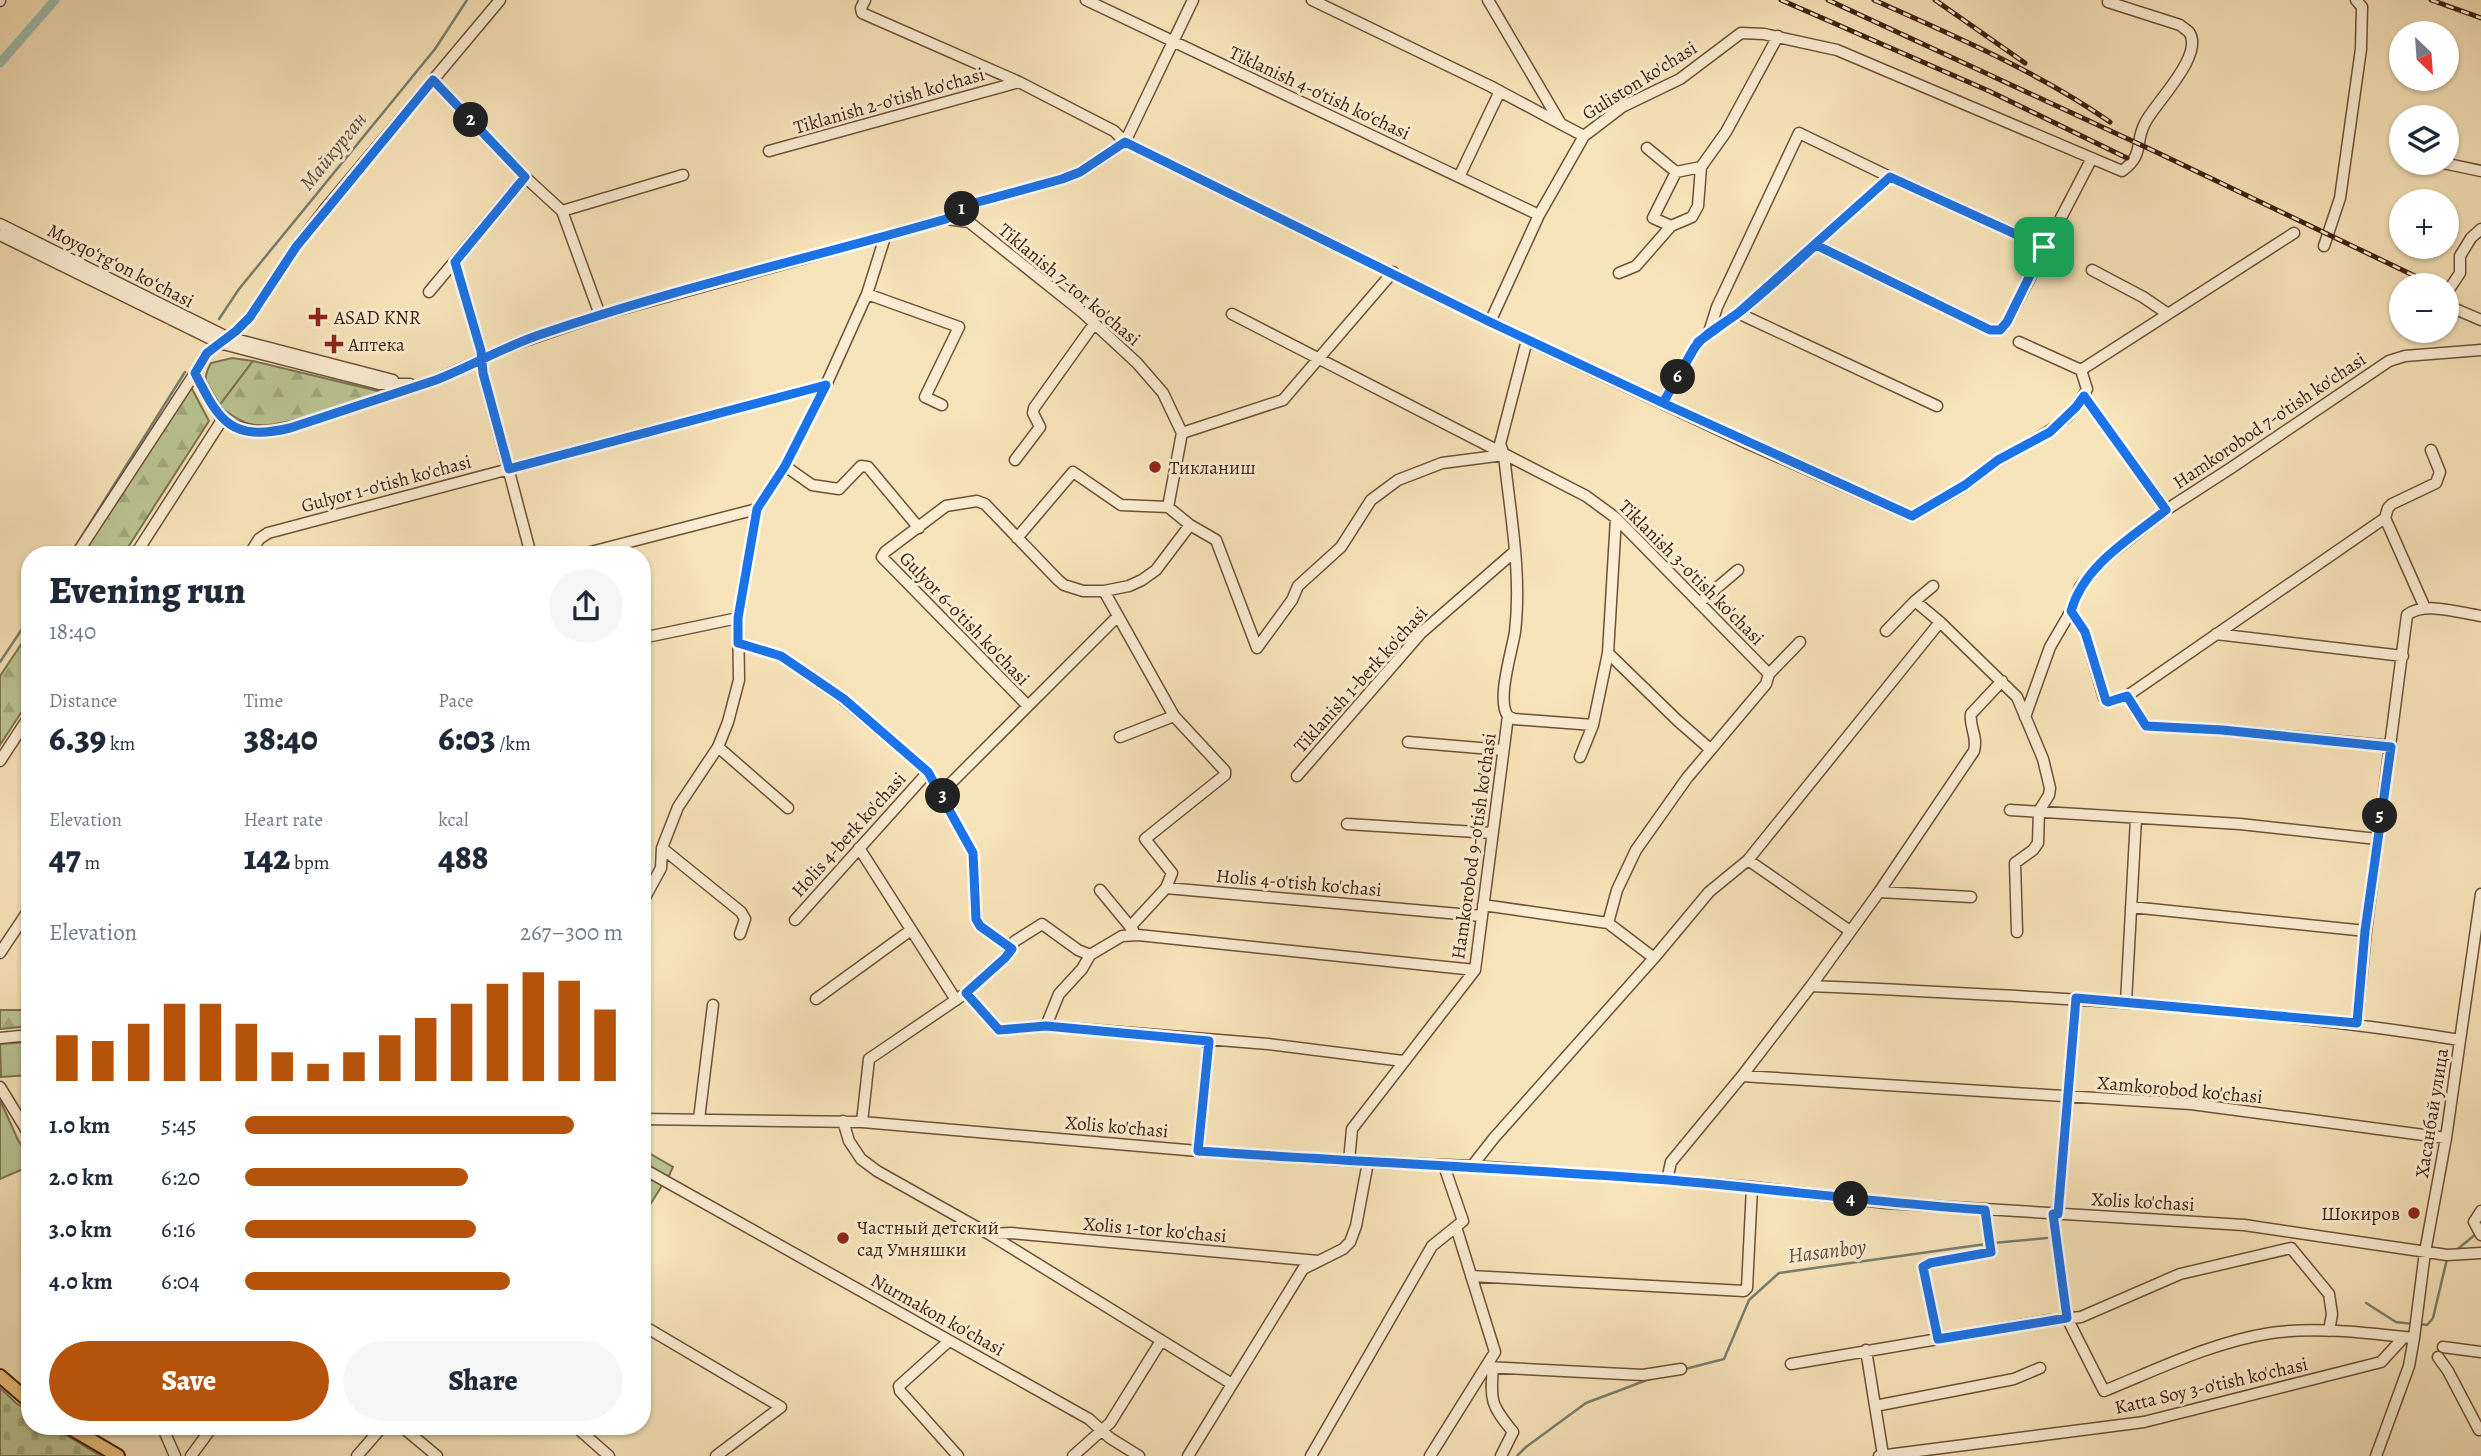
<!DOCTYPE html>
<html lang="en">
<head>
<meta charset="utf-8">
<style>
	body { margin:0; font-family:Alegreya,serif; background:#f6f6f7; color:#1f2937; height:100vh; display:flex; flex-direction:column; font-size:26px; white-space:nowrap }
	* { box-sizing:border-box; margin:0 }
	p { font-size:23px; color:#747a83 }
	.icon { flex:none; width:38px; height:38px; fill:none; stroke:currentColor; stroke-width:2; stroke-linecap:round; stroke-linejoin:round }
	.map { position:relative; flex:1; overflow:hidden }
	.sheet { position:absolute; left:21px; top:546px; width:630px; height:889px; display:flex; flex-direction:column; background:#fff; border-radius:28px; box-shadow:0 2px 5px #0004 }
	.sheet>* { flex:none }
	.needle { width:46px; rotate:155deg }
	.buttons { position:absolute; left:2389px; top:21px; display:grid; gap:14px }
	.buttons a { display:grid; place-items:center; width:70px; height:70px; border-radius:50%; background:#fff; box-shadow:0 2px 5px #0004; font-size:35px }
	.pin { position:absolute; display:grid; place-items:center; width:60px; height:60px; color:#fff; margin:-30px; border-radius:14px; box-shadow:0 4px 10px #0006 }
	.km { position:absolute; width:35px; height:35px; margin:-18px; border-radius:50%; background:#222; color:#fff; font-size:19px; line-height:35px; text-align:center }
	.round { display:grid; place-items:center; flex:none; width:74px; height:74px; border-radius:37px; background:#f6f6f7 }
	.overview { display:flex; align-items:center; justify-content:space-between; height:119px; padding:0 28px }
	h1 { font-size:38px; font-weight:800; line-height:52px }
	.metrics { display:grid; grid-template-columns:repeat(3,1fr); gap:10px; height:119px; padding:7px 28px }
	.metrics div { display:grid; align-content:center }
	.metrics b { font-size:35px; font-weight:800 }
	.metrics small { font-size:19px; font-weight:400 }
	.metrics p { font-size:19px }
	.chart { height:196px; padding:14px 28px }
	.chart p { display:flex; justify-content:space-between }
	.chart svg { width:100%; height:126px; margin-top:7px; stroke:#b45309; stroke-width:6 }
	.action { display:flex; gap:14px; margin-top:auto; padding:14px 28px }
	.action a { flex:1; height:80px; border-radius:42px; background:#b45309; color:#fff; font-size:28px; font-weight:800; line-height:80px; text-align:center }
	.action a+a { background:#f6f6f7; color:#1f2937 }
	ul { padding:0 28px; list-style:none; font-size:23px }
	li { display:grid; grid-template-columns:112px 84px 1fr; align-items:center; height:52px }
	li i { height:18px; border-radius:9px; background:#b45309 }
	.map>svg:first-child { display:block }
	.grass { fill:#bac592; stroke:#7e7250; stroke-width:2 }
	.forest { fill:url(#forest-firs); stroke:#7e7250; stroke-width:2 }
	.cemetery { fill:url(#cemetery-stones); stroke:#7e7250; stroke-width:2 }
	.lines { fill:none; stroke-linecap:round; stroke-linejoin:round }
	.stream { stroke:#787f70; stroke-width:2.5 }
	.canal { stroke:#9dbfb0; stroke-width:9 }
	.minor-casing { stroke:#6f503a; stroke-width:13 }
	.major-casing { stroke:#411e0f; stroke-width:16 }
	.minor { stroke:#faedd2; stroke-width:10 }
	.major { stroke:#ecc27d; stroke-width:12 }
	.rail-casing { stroke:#411e0f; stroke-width:5 }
	.rail { stroke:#faedd2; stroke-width:2.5; stroke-dasharray:8; stroke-linecap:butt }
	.route-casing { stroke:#fff; stroke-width:14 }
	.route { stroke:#1a73e8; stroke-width:9 }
	.poi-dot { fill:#8f2418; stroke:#faedd2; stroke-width:2.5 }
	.labels { text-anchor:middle; stroke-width:6; stroke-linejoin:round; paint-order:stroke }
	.street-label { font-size:19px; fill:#411e0f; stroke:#faedd2 }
	.poi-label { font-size:19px; fill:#411e0f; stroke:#faedd2; text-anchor:start }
	.water-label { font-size:21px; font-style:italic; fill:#5d4e3f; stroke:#faedd2 }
</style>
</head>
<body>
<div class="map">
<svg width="2481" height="1456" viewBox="0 0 2481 1456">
	<defs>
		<pattern id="forest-firs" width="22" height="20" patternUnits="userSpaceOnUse" patternTransform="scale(1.75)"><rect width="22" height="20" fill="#bac592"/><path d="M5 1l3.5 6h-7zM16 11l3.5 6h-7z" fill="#a1a97d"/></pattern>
		<pattern id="cemetery-stones" width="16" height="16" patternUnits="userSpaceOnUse" patternTransform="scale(1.75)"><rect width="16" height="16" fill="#bac592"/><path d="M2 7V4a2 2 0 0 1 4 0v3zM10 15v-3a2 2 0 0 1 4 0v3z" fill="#a1a97d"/></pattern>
	</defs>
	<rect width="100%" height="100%" fill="#f8e4ba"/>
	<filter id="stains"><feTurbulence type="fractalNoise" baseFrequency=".00286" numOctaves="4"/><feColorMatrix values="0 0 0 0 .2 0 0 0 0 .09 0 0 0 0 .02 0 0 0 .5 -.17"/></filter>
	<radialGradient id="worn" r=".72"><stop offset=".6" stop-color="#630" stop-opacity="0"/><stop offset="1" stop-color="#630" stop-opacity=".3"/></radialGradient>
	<path class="grass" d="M 232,358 L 253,361 L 219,406 C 208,389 200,382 211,363 Z
		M 30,1042 L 30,1075 L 1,1077 L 0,1044 Z
		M 0,1100 L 18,1140 L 30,1158 L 30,1166 L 0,1179 Z
		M 642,1149 L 673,1167 L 668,1178 L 642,1164 Z
		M 642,1172 L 663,1184 L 648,1208 L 642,1205 Z"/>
	<path class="forest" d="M 253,361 L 382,392 C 354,401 279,430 253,425 C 241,422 229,414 219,406 Z
		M 192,389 L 209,421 L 123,555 L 81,555 L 186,390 Z
		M 30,631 L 30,699 L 0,745 L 0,676 Z
		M 0,1010 L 30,1010 L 30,1026 L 0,1029 Z"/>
	<path class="cemetery" d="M 0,1388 L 16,1403 L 30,1412 L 30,1426 L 51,1426 L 101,1456 L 0,1456 Z"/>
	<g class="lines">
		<path class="stream" d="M 219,319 L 239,289 L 435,49 L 467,0
			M 70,555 L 185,372
			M 0,662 L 30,617
			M 1993,1243 L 2047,1238
			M 2454,1252 L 2476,1234
			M 2366,1303 L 2396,1322 L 2413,1324
			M 2420,1324 L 2427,1325 L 2433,1318 L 2447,1259
			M 1685,1369 L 1724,1359 L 1749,1300 L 1779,1273 L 1986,1244
			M 1517,1456 L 1526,1447 L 1586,1403 L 1655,1377"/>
		<path class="canal" d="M 0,63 L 55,0"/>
		<g class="minor-casing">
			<path id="minor" d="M 865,0 L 861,8 L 862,13 L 1019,82 L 1114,131 L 1125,142 L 1527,340 L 1747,443 L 1912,516 C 1929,506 1947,497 1964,486 C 1976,478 1987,467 1999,460 C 2032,441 2071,425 2087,389 L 2081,370 L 2019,342
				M 1086,0 L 1539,215
				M 1312,0 L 1490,86 L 1561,124
				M 1488,0 L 1561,124 L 1584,136
				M 0,1 L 0,0
				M 433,80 L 525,177 L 562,211 L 600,315
				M 1647,148 L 1676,172 L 1701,167
				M 769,151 L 1019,82
				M 2443,163 L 2481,171
				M 1459,177 L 1500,91
				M 562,211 L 683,175
				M 946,219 L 969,222 L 1082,312 L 1137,363 L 1163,393 L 1182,433 L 1168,507 L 1190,525 L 1216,540 L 1257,648
				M 0,224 L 227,337 L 393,380
				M 1671,226 L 1653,218 L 1676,172
				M 0,235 L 219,343 L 379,384 L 410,384
				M 1816,245 L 1990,330 L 2000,330 L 2007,322 L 2092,158
				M 2324,246 L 2340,198 L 2361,49 L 2362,7 L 2356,0
				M 455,263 L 481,350 L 483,373 L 531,555
				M 2092,270 L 2143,297 L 2168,314
				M 1619,273 L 1636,266 L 1671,226 L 1692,217 L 1698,206 L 1701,167 L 1726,132 L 1778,36
				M 429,292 L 525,177
				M 867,294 L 959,327 L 925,397 L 942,405
				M 2446,294 L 2460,273 L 2460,256 L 2471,238 L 2481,229
				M 2446,305 L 2481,320
				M 1738,313 L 1937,406
				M 1232,314 L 1586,496 L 1616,518 L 1769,674 L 1766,684 L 1687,778 L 1636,850 L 1617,890 L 1608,923 L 1654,958
				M 1490,322 L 1539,215 L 1584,136 L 1622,107 L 1680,79 L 1741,33 L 1764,34 L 1837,50 L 2122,171 C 2145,154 2134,144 2145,123 C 2155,103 2205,55 2189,32 C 2188,31 2181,26 2180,25 L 2108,2
				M 1709,332 L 1717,307 L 1799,133 L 1890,177 L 2044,247
				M 2081,370 L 2294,233
				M 2084,396 L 2166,510
				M 1663,403 L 1698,342 L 1738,313 L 1890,177
				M 222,420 C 245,432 265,434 290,428 L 436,380 L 513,345 L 600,315 L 946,219 L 967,205 L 1062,179 L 1080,172 L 1125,142 L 1193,0
				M 222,420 L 195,373 L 207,353 L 236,331 L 250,317 L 296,247 L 325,209 L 500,0
				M 1182,433 L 1283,400 L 1393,272
				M 1015,460 L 1040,427 L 1033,413 L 1034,408 L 1094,324
				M 785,466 L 812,485 L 839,489 L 861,466 L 868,467 L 919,528
				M 1616,518 L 1608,653 L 1678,721 L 1710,749
				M 2385,518 L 2388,508 L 2392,504 L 2436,483 L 2440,472 L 2431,450
				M 1017,538 L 1073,472 L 1121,505 L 1168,507
				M 76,555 L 195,373
				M 135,555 L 222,420
				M 249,555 L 259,539 L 268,533 L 826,385
				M 579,555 L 757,509
				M 1104,591 L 1174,716 L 1225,771 L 1225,775 L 1145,839 L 1172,873 L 1166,888
				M 1915,601 L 1933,586
				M 1699,603 L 1738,570
				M 2071,611 L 2085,632 L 2104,698 L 2108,702 L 2127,696 L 2385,518 L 2425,608
				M 1886,631 L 1915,601 L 1940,622 L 2017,697 L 2043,759 L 2050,788 L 2049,795 L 2039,811 L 2038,843 L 2033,850 L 2015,863 L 2017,932
				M 2216,634 L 2403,656
				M 642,638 L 738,618
				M 738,643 L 781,656 L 843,699 L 928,772 L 973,853 L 976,919 L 980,926 L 1012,949
				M 1257,648 L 1292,600 L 1298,586 L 1341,547 L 1371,500 L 1398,480 L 1442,463 L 1504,455
				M 1769,674 L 1800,642
				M 2127,696 L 2146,726 L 2222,730 L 2391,746
				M 1028,706 L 882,557 L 885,552 L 946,506 L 977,501 L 985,504 L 1058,580 L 1064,585 L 1083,591 L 1104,591 L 1129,586 L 1142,580 L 1156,570 L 1190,525
				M 1508,716 L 1514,719 L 1593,725
				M 2025,717 L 2050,647 L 2071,611 L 2080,587 L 2102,561 L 2166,510 L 2231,468 L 2389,361 L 2405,356 L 2481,350
				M 1120,737 L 1174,716
				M 1408,742 L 1503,750
				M 718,747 L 788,808
				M 1580,757 L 1593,725 L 1608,653
				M 0,761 L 30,715
				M 1297,776 L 1421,633 L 1514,552
				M 941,793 L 1118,616
				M 2010,810 L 2240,824 L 2377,839
				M 1347,824 L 1492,833
				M 662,848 L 741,912 L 745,919 L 740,934
				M 859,848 L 956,1000
				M 1748,860 L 1850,931
				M 1100,890 L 1133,930
				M 1879,892 L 1971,897
				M 642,903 L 661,868 L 662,848 L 678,807 L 718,747 L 728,722 L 739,680 L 738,618 L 757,509 L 785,466 L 826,385 L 867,294 L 885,237
				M 1483,905 L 1608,923
				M 2131,907 L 2366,931
				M 795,920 L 928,772
				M 1130,927 L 1166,888 L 1482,916
				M 0,953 L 30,908
				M 1811,986 C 2028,996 2245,1005 2460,1040
				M 966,993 L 999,1030 L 1046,1026 L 1268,1044 L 1403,1061
				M 816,999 L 911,930
				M 2126,1002 L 2136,818
				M 2357,1023 L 2366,931 L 2407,615 C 2425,601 2460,613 2481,616
				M 1046,1026 L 1059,994 L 1082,969 L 1090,955 L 1122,936 L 1138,935 L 1475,970
				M 0,1038 L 30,1035
				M 1742,1076 L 2191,1104 L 2446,1138
				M 0,1087 L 30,1136
				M 642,1119 L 862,1122 L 1198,1151 L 1368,1162 L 1472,1166 L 1667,1180 L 1752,1187 L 1886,1203 L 2244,1225 L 2447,1255 L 2481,1253
				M 699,1119 L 713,1005
				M 843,1121 L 849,1141 L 861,1159 L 877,1171 L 989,1234 L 1011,1233 L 1318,1261
				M 862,1122 L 869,1059 L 966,993 L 1005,958 L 1015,941 L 1042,924 L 1078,950 L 1090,955
				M 1198,1151 L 1209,1041
				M 1349,1161 L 1352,1129 L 1475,970 L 1508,716 C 1496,701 1512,651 1515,632 C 1522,573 1510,513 1504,455 L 1500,444 L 1527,340
				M 1472,1166 L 1494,1138 L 1654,958 L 1709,892 L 1748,860 L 1940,622
				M 642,1168 L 1089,1419 L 1110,1438 L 1139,1456
				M 1667,1180 L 1671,1162 L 1742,1076 L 1811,986 L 1879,892 L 1974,751 C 1978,735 1969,728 1971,714 L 2002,681
				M 2481,1211 L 2474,1222 L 2481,1235
				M 2053,1214 L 2067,1318 L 2104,1391 C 2158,1369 2213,1342 2271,1333 C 2313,1327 2362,1332 2404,1337
				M 2058,1214 L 2076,998
				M 989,1234 L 1232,1384
				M 1471,1276 L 1744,1291 L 1747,1288 L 1752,1187
				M 642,1325 L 781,1407 L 716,1456
				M 1938,1339 L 1923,1267 L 1930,1263 L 1991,1252 L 1985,1210
				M 949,1341 L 899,1386 L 900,1391 L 958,1456
				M 2443,1347 L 2481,1352
				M 1866,1350 L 1883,1455
				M 2438,1357 L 2448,1371 L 2479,1430
				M 1791,1364 L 2050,1320 L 2081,1317 L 2180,1274 L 2291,1248 L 2329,1294 L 2332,1314 L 2329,1331
				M 1486,1367 L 1643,1375 L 1681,1369
				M 1493,1367 C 1490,1401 1491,1405 1513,1432 L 1501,1456
				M 1875,1406 L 2014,1379 L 2040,1368
				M 162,1426 L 175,1456
				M 401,1426 L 437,1456
				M 575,1426 L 609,1456
				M 191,1456 L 213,1426
				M 357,1456 L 383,1426
				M 1073,1456 L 1110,1423 L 1161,1341
				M 1188,1456 L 1303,1269 L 1343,1249 L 1350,1242 L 1356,1226 L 1368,1162
				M 1311,1456 L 1432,1246 L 1463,1221 L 1444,1166
				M 1430,1456 L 1495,1352 L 1456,1227
				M 1879,1456 L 2144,1422 L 2381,1362 L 2404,1337 L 2414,1338
				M 2376,1456 L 2409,1366 L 2414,1338 L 2425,1252 L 2446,1138 L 2481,894"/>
		</g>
		<g class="major-casing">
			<path id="major" d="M 0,1376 L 30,1402
				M 67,1426 L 118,1456"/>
		</g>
		<use href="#minor" class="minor"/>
		<use href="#major" class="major"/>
		<g class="rail-casing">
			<path id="rail" d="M 1781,0 L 1989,91 L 2127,158
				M 1828,0 L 2154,151 L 2417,277
				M 1874,0 C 1954,36 2037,71 2110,122
				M 1935,0 L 2025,63
				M 2431,0 L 2481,18"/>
		</g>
		<use href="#rail" class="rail"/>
	</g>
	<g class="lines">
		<g class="route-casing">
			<path id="route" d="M 2044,247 L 1890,177 L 1738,313 L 1698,342 L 1663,403 L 1490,322 L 1125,142 L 1080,172 L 1062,179 L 967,205 L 946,219 C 811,258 672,289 539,335 C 504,347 471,366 436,380 L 290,428 C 231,442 219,421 195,373 L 207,353 L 236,331 L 250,317 L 296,247 L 433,80 L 525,177 L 455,262 L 481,351 L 483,373 L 509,469 L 826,385 L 785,466 L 757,509 L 738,618 L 738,643 L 781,656 L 844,699 L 928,772 L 973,853 L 976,919 L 980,926 L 1012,949 L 1005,958 L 966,993 L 999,1030 L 1046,1026 L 1209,1041 L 1198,1151 C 1355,1162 1512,1168 1669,1180 C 1774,1189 1879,1203 1985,1210 L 1991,1252 L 1930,1263 L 1923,1267 L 1938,1339 L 2067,1318 L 2053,1214 L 2058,1214 L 2076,998 L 2357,1023 L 2365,931 L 2391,747 L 2222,730 L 2146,726 L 2127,696 L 2108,702 L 2106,701 L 2085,632 L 2071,611 C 2084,565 2130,539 2166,510 L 2084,396 L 2076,407 L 2050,432 L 1998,460 L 1965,485 L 1912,516 L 1663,403 L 1694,348 C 1705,333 1722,325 1737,314 C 1764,293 1790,268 1816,245 L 1990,330 L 2000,330 L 2007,322 L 2044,247"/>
		</g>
		<use href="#route" class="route"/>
	</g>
	<g class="poi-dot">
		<path d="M314.5 306.5h7v7h7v7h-7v7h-7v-7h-7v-7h7z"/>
		<path d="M330.5 333.5h7v7h7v7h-7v7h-7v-7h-7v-7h7z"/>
		<circle cx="1155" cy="467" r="7"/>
		<circle cx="2414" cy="1213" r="7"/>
		<circle cx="843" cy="1238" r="7"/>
	</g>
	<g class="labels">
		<g class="street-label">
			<text transform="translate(1639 80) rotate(-32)" y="7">Guliston ko'chasi</text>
			<text transform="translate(1320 92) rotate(25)" y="7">Tiklanish 4-o'tish ko‘chasi</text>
			<text transform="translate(889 100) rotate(-16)" y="7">Tiklanish 2-o'tish ko'chasi</text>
			<text transform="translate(121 265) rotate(27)" y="7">Moyqoʻrgʻon koʻchasi</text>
			<text transform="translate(1070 284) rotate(40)" y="7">Tiklanish 7-tor ko'chasi</text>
			<text transform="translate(2269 420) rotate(-34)" y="7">Hamkorobod 7-o'tish ko'chasi</text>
			<text transform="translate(386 483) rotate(-15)" y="7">Gulyor 1-o'tish ko'chasi</text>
			<text transform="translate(1692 572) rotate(45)" y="7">Tiklanish 3-o'tish ko'chasi</text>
			<text transform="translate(965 618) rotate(46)" y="7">Gulyor 6-o'tish ko'chasi</text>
			<text transform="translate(1360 679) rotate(-48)" y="7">Tiklanish 1-berk ko'chasi</text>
			<text transform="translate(848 834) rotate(-48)" y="7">Holis 4-berk ko'chasi</text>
			<text transform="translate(1473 846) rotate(-82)" y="7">Hamkorobod 9-o'tish ko'chasi</text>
			<text transform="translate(1299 882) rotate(5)" y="7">Holis 4-o'tish ko'chasi</text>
			<text transform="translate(2180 1089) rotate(5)" y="7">Xamkorobod ko'chasi</text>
			<text transform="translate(2431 1113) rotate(-81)" y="7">Хасанбай улица</text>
			<text transform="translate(1117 1126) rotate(5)" y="7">Xolis ko'chasi</text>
			<text transform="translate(2143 1201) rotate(3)" y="7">Xolis ko'chasi</text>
			<text transform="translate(1155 1229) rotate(5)" y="7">Xolis 1-tor ko'chasi</text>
			<text transform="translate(938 1314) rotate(29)" y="7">Nurmakon ko'chasi</text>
			<text transform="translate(2211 1385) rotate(-13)" y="7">Katta Soy 3-o'tish ko'chasi</text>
		</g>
		<g class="poi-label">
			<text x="334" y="324">ASAD KNR</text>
			<text x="348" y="351">Аптека</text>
			<text x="1169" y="474">Тикланиш</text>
			<text x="2400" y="1220" text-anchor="end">Шокиров</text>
			<text x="857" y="1234">Частный детский<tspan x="857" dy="22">сад Умняшки</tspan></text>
		</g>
		<g class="water-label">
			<text transform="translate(333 151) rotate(-51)" y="7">Майкурган</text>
			<text transform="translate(1827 1251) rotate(-7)" y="7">Hasanboy</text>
		</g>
	</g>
	<rect width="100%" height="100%" filter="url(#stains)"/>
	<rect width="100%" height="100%" fill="url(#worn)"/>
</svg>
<div class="buttons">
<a><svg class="needle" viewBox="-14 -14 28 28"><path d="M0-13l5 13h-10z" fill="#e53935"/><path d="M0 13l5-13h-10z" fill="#747a83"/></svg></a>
<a><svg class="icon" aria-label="layers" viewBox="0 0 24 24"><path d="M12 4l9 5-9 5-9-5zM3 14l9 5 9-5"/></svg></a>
<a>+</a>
<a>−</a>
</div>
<div class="pin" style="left:2044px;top:247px;background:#1e9e55"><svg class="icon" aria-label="arrive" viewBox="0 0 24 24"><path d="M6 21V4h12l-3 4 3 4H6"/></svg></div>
<b class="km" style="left:962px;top:209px">1</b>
<b class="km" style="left:471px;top:120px">2</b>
<b class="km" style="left:943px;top:796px">3</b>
<b class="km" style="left:1851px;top:1199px">4</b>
<b class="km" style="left:2380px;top:816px">5</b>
<b class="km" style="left:1678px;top:377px">6</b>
<section class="sheet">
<div class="overview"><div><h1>Evening run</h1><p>18:40</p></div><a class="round"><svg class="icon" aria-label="share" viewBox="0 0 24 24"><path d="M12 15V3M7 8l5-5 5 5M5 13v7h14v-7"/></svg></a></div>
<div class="metrics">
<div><p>Distance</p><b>6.39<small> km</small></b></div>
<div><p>Time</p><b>38:40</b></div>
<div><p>Pace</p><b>6:03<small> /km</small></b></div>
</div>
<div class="metrics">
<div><p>Elevation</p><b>47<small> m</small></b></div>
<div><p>Heart rate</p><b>142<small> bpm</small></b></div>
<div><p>kcal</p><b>488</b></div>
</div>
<div class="chart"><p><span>Elevation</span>267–300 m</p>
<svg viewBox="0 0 160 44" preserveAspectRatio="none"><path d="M5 44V28M15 44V30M25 44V24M35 44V17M45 44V17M55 44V24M65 44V34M75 44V38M85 44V34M95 44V28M105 44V22M115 44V17M125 44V10M135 44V6M145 44V9M155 44V19"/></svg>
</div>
<ul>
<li><b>1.0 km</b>5:45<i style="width:87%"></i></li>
<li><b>2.0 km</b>6:20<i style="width:59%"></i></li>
<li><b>3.0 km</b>6:16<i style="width:61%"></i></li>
<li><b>4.0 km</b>6:04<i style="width:70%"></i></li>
</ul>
<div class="action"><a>Save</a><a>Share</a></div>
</section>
</div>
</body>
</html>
